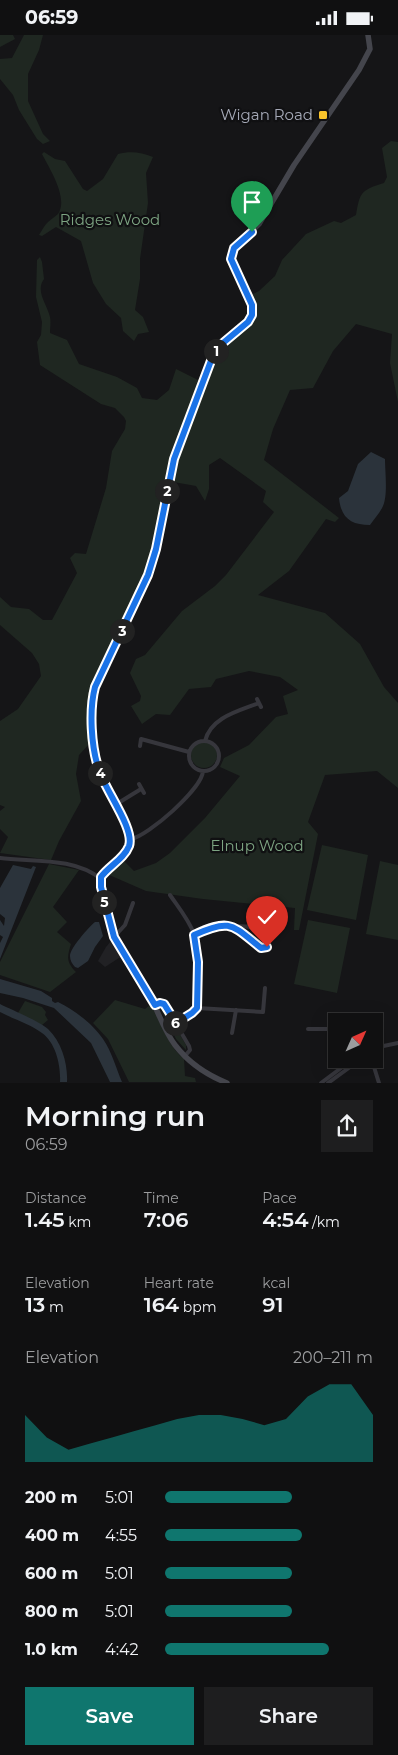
<!DOCTYPE html>
<html lang="en">
<head>
<meta charset="utf-8">
<style>
	body { margin:0; font-family:Montserrat,sans-serif; background:#1e1e1f; color:#f1f3f6; height:100vh; display:flex; flex-direction:column; font-size:19px; white-space:nowrap }
	* { box-sizing:border-box; margin:0 }
	p { font-size:16px; color:#9c9d9f }
	.icon { flex:none; width:28px; height:28px; fill:none; stroke:currentColor; stroke-width:2; stroke-linecap:round; stroke-linejoin:round }
	.map { position:relative; height:1048px; overflow:hidden }
	.details { display:flex; flex-direction:column; background:#101011; flex:1 }
	.details>* { flex:none }
	.needle { width:32px; rotate:45deg }
	.buttons { position:absolute; left:328px; top:978px; display:grid; gap:10px }
	.buttons a { display:grid; place-items:center; width:55px; height:55px; border-radius:0px; background:#101011; box-shadow:0 5px 20px #0002,0 0 0 1px #303031; font-size:25px }
	.pin { position:absolute; display:grid; place-items:center; width:42px; height:42px; color:#fff; margin:-51px -21px; border-radius:50% 50% 50% 0; rotate:-45deg; box-shadow:0 0 5px #0007 }
	.pin .icon { rotate:45deg }
	.km { position:absolute; width:25px; height:25px; margin:-12px; border-radius:50%; background:#222; color:#fff; font-size:14px; line-height:25px; text-align:center }
	.round { display:grid; place-items:center; flex:none; width:52px; height:52px; border-radius:0px; background:#1e1e1f }
	.headline { display:flex; align-items:center; justify-content:space-between; height:85px; padding:0 25px }
	h1 { font-size:28px; font-weight:600; line-height:38px }
	.metrics { display:grid; grid-template-columns:repeat(3,1fr); gap:8px; height:85px; padding:5px 25px }
	.metrics div { display:grid; align-content:center }
	.metrics b { font-size:21px; font-weight:600 }
	.metrics small { font-size:14px; font-weight:400 }
	.metrics p { font-size:14px }
	.chart { height:140px; padding:10px 25px }
	.chart p { display:flex; justify-content:space-between }
	.chart svg { width:100%; height:90px; margin-top:5px; fill:#0f766e; opacity:.7 }
	.cta { display:flex; gap:10px; margin-top:auto; padding:10px 25px }
	.cta a { flex:1; height:58px; border-radius:0px; background:#0f766e; color:#fff; font-size:20px; font-weight:600; line-height:58px; text-align:center }
	.cta a+a { background:#1e1e1f; color:#f1f3f6 }
	ul { padding:0 25px; list-style:none; font-size:16px }
	li { display:grid; grid-template-columns:80px 60px 1fr; align-items:center; height:38px }
	li i { height:12px; border-radius:6px; background:#0f766e }
	.status { display:flex; justify-content:space-between; align-items:center; height:35px; padding:0 25px; background:#101011; direction:ltr }
	.status svg { height:14px; fill:currentColor }
	.map>svg:first-child { display:block }
	.built { fill:#212124 }
	.green { fill:#1f2721 }
	.water { fill:#2b333b }
	.lines { fill:none; stroke-linecap:round; stroke-linejoin:round }
	.minor { stroke:#36363c; stroke-width:4 }
	.secondary { stroke:#44454c; stroke-width:5.5 }
	.route-casing { stroke:#fff; stroke-width:10 }
	.route { stroke:#1a73e8; stroke-width:6 }
	.poi-dot { fill:#f9c32b; stroke:#101012; stroke-width:2 }
	.labels { text-anchor:middle; stroke-width:4.5; stroke-linejoin:round; paint-order:stroke }
	.poi-label { font-size:15px; fill:#a6aab8; stroke:#101012; text-anchor:end }
	.park-label { font-size:15px; fill:#7da482; stroke:#101012 }
</style>
</head>
<body>
<div class="status"><b>06:59</b><svg viewBox="0 0 49 12"><path d="M0 12V9h3v3zM5 12V6h3v6zM10 12V3h3v9zM15 12V0h3v12zM26 1h20v11H26zM47 4h2v5h-2z"/></svg></div>
<div class="map">
<svg width="398" height="1048" viewBox="0 0 398 1048">
	<rect width="100%" height="100%" fill="#151517"/>
	<path class="built" d="M 111,906 L 122,921 L 105,932 L 98,926 L 106,912 Z"/>
	<path class="green" d="M 0,0 L 13,0 L 15,4 L 0,12 Z
		M 24,0 L 43,0 L 39,15 L 28,39 L 28,66 L 43,99 L 50,106 L 43,109 L 37,104 L 19,75 L 13,60 L 0,44 L 0,24 L 12,23 Z
		M 391,106 L 398,107 L 398,367 L 390,328 L 392,299 L 356,289 L 333,316 L 313,353 L 290,355 L 273,394 L 264,425 L 339,483 L 335,487 L 326,484 L 289,536 L 258,560 L 325,578 L 360,609 L 384,652 L 398,668 L 398,753 L 377,736 L 325,740 L 308,787 L 318,799 L 299,895 L 294,895 L 295,873 L 203,864 L 146,856 L 107,839 L 123,825 L 134,836 L 156,828 L 170,818 L 205,783 L 240,741 L 220,732 L 224,723 L 249,710 L 276,682 L 288,679 L 283,661 L 298,655 L 280,642 L 249,636 L 216,644 L 211,652 L 189,654 L 170,680 L 156,679 L 142,689 L 131,671 L 140,666 L 141,661 L 130,638 L 136,624 L 145,620 L 182,576 L 215,551 L 226,540 L 274,477 L 263,467 L 266,456 L 220,423 L 209,430 L 209,454 L 205,466 L 196,451 L 168,446 L 151,527 L 92,658 L 92,706 L 79,720 L 76,739 L 81,766 L 59,806 L 51,825 L 0,818 L 8,802 L 0,794 L 0,776 L 5,772 L 0,770 L 0,686 L 18,674 L 41,641 L 39,629 L 32,618 L 0,590 L 0,562 L 11,572 L 29,574 L 43,585 L 52,585 L 77,538 L 70,523 L 75,518 L 86,519 L 106,453 L 112,416 L 125,394 L 126,386 L 124,382 L 115,373 L 101,369 L 40,330 L 37,307 L 41,300 L 42,287 L 36,262 L 37,225 L 40,222 L 42,227 L 44,244 C 35,256 47,269 50,282 C 51,287 50,293 50,298 L 67,305 L 79,329 L 117,342 L 137,353 L 142,363 L 157,365 L 169,355 L 176,334 L 206,349 C 210,337 212,323 220,313 C 229,300 246,294 256,282 L 255,269 L 251,260 L 259,256 L 275,241 L 282,225 L 306,199 L 334,186 L 341,188 L 356,180 C 360,157 361,155 384,148 L 387,142 L 382,113 Z
		M 44,117 L 55,124 L 65,126 L 83,154 L 87,156 L 103,144 L 118,119 C 130,116 141,117 153,122 L 146,138 L 148,168 L 140,224 L 140,244 L 135,275 L 143,282 L 149,297 L 138,299 L 134,306 L 123,296 L 121,283 L 106,269 L 93,248 L 81,206 L 56,192 L 42,201 L 39,200 C 42,195 44,191 48,187 C 51,184 55,182 58,179 C 69,163 49,133 42,119 Z
		M191 720a13 13 0 1 1 26 0a13 13 0 1 1-26 0Z
		M 322,810 L 368,820 L 356,885 L 307,875 Z
		M 380,826 L 398,830 L 398,905 L 366,899 Z
		M 49,829 L 79,835 L 53,872 L 67,887 L 57,897 L 71,909 C 67,922 66,927 76,937 L 50,957 L 0,940 L 0,927 Z
		M 308,885 L 350,893 L 337,958 L 294,949 Z
		M 115,965 L 145,974 L 151,969 C 161,988 168,1011 184,1024 L 185,1041 L 195,1043 L 196,1047 L 129,1047 L 108,1004 L 93,988 Z
		M 25,966 L 42,972 L 46,977 L 45,980 L 48,985 L 42,990 L 18,978 Z
		M 161,974 L 166,976 L 186,1010 L 186,1015 L 176,1004 Z"/>
	<path class="water" d="M 371,417 L 385,424 C 385,436 388,460 383,471 C 380,478 374,484 370,490 C 351,490 341,483 339,463 L 348,456 L 358,429 Z
		M 13,830 L 31,834 L 33,831 L 36,832 L 0,924 L 0,908 L 3,902 L 0,900 L 0,885 L 4,891 L 5,883 L 0,879 L 0,853 Z
		M 95,887 L 99,887 L 103,901 L 95,912 L 88,926 L 78,933 L 75,932 C 72,929 70,925 70,921 C 70,913 89,892 95,887 Z
		M 0,944 L 41,956 L 52,963 L 52,966 L 55,968 L 58,967 C 74,975 93,989 103,1004 C 112,1017 116,1033 122,1047 L 110,1047 L 91,1008 L 54,973 L 23,963 L 0,958 Z
		M 0,969 C 12,975 39,986 48,994 C 62,1007 68,1030 67,1047 L 60,1047 C 61,1031 56,1008 42,998 C 30,989 13,984 0,977 Z"/>
	<g class="lines">
		<path class="minor" d="M 257,664 L 261,672
			M 205,706 C 211,682 239,676 259,668
			M189 721a15 15 0 1 1 30 0a15 15 0 1 1-30 0Z
			M 140,711 L 141,704 L 189,717
			M 139,749 L 144,758
			M 115,770 L 141,754
			M 131,804 C 148,801 202,754 203,736
			M 0,823 C 33,827 74,822 101,844
			M 170,860 C 179,873 189,885 194,899 C 199,911 201,961 197,972 C 194,980 182,985 176,989
			M 194,900 C 223,887 235,891 265,893 L 270,898 L 268,911 L 265,913 L 261,913 L 233,891
			M 114,902 L 125,890 L 133,868
			M 155,970 L 160,968 L 165,970 L 189,1011 L 190,1015 L 185,1021
			M 197,973 L 263,977 L 265,953
			M 308,994 L 336,994
			M 232,998 L 236,975
			M 374,1013 L 398,1008
			M 369,1024 L 374,1032 L 379,1048
			M 321,1048 L 353,1024
			M 328,1048 L 361,1024"/>
		<path class="secondary" d="M 227,1048 C 207,1040 188,1027 175,1010 C 165,997 159,979 151,963 C 146,953 140,943 134,934 C 127,924 118,914 114,902 C 110,892 108,880 105,869 C 103,862 100,854 100,847 C 101,827 135,824 130,798 C 127,783 114,769 107,755 C 92,728 88,681 95,652 L 148,540 L 156,514 L 174,424 L 212,323 L 223,308 L 247,287 L 252,280 L 250,266 L 232,229 L 231,220 L 234,213 L 259,189 L 294,130 L 359,35 L 370,14 L 368,0"/>
	</g>
	<g class="lines">
		<g class="route-casing">
			<path id="route" d="M 252,197 L 234,213 L 231,224 L 252,270 L 252,280 L 248,287 L 223,308 L 212,323 L 174,424 L 156,514 L 148,540 L 95,652 C 89,675 91,712 99,735 C 105,755 135,794 129,811 C 124,824 109,831 101,842 L 101,852 L 114,902 L 155,970 L 160,968 L 164,969 L 176,988 L 192,978 L 197,973 L 198,927 L 194,900 C 231,883 232,890 261,913 L 267,912"/>
		</g>
		<use href="#route" class="route"/>
	</g>
	<rect class="poi-dot" x="318" y="75" width="10" height="10" rx="2.5"/>
	<g class="labels">
		<g class="poi-label">
			<text x="313" y="85">Wigan Road</text>
		</g>
		<g class="park-label">
			<text x="110" y="190">Ridges Wood</text>
			<text x="257" y="816">Elnup Wood</text>
		</g>
	</g>
</svg>
<div class="buttons">
<a><svg class="needle" viewBox="-14 -14 28 28"><path d="M0-13l5 13h-10z" fill="#e53935"/><path d="M0 13l5-13h-10z" fill="#9c9d9f"/></svg></a>
</div>
<div class="pin" style="left:252px;top:197px;background:#1e9e55"><svg class="icon" aria-label="arrive" viewBox="0 0 24 24"><path d="M6 21V4h12l-3 4 3 4H6"/></svg></div>
<div class="pin" style="left:267px;top:912px;background:#d93025"><svg class="icon" aria-label="check" viewBox="0 0 24 24"><path d="M5 12l5 5 9-10"/></svg></div>
<b class="km" style="left:216px;top:316px">1</b>
<b class="km" style="left:167px;top:456px">2</b>
<b class="km" style="left:122px;top:596px">3</b>
<b class="km" style="left:100px;top:738px">4</b>
<b class="km" style="left:104px;top:867px">5</b>
<b class="km" style="left:175px;top:988px">6</b>
</div>
<section class="details">
<div class="headline"><div><h1>Morning run</h1><p>06:59</p></div><a class="round"><svg class="icon" aria-label="share" viewBox="0 0 24 24"><path d="M12 15V3M7 8l5-5 5 5M5 13v7h14v-7"/></svg></a></div>
<div class="metrics">
<div><p>Distance</p><b>1.45<small> km</small></b></div>
<div><p>Time</p><b>7:06</b></div>
<div><p>Pace</p><b>4:54<small> /km</small></b></div>
</div>
<div class="metrics">
<div><p>Elevation</p><b>13<small> m</small></b></div>
<div><p>Heart rate</p><b>164<small> bpm</small></b></div>
<div><p>kcal</p><b>91</b></div>
</div>
<div class="chart"><p><span>Elevation</span>200–211 m</p>
<svg viewBox="0 0 160 44" preserveAspectRatio="none"><path d="M0 44V21L10 32L20 38L30 35L40 32L50 29L60 26L70 23L80 21L90 21L100 23L110 26L120 23L130 12L140 6L150 6L160 21V44z"/></svg>
</div>
<ul>
<li><b>200 m</b>5:01<i style="width:61%"></i></li>
<li><b>400 m</b>4:55<i style="width:66%"></i></li>
<li><b>600 m</b>5:01<i style="width:61%"></i></li>
<li><b>800 m</b>5:01<i style="width:61%"></i></li>
<li><b>1.0 km</b>4:42<i style="width:79%"></i></li>
</ul>
<div class="cta"><a>Save</a><a>Share</a></div>
</section>
</body>
</html>
